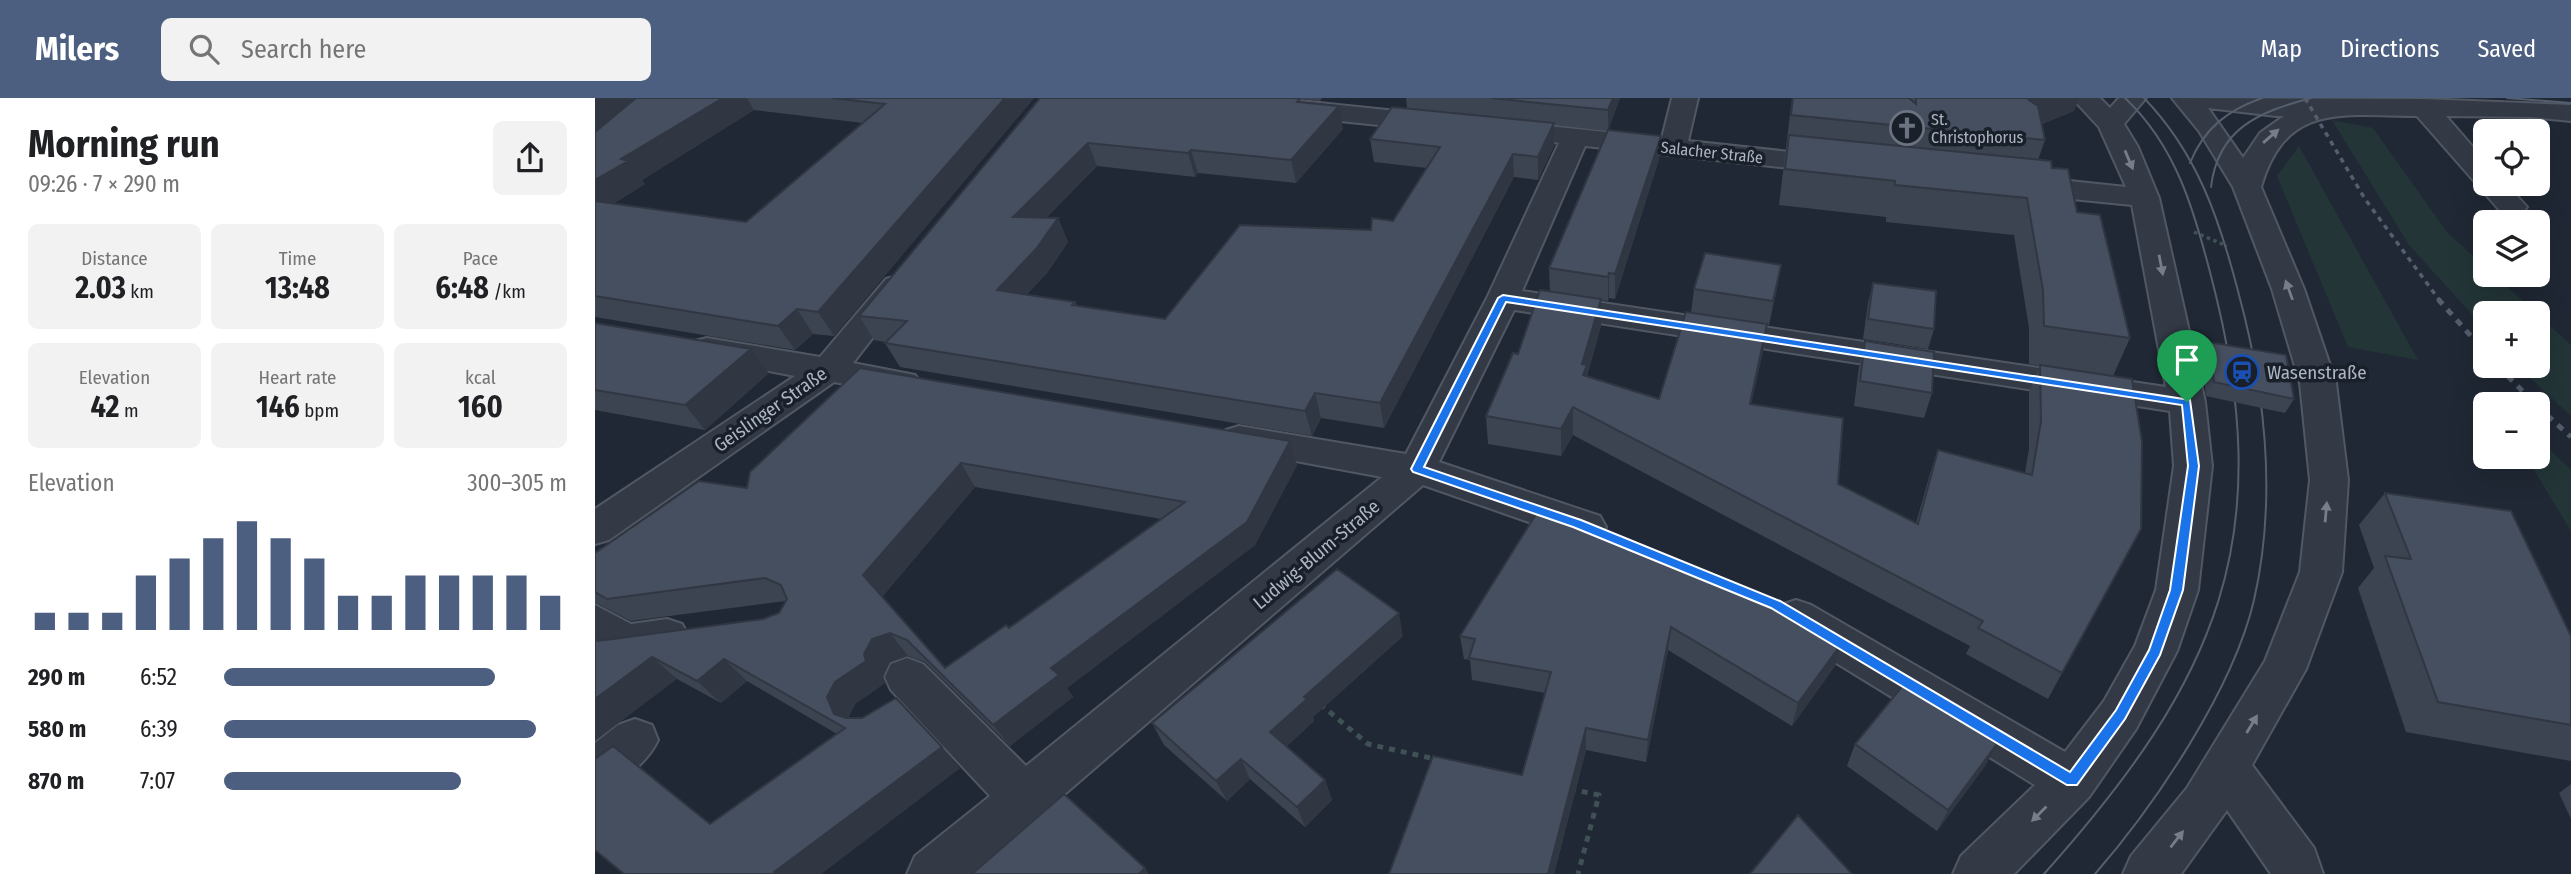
<!DOCTYPE html>
<html lang="en">
<head>
<meta charset="utf-8">
<style>
	body { margin:0; font-family:"Fira Sans Condensed",sans-serif; background:#f2f2f2; color:#202124; height:100vh; display:flex; flex-direction:column; font-size:26px; white-space:nowrap }
	* { box-sizing:border-box; margin:0 }
	p { font-size:23px; color:#757577 }
	.icon { flex:none; width:38px; height:38px; fill:none; stroke:currentColor; stroke-width:2; stroke-linecap:round; stroke-linejoin:round }
	.map { position:relative; flex:1; overflow:hidden }
	.drawer { display:flex; flex-direction:column; background:#fff; width:595px }
	.drawer>* { flex:none }
	.fabs { position:absolute; left:1878px; top:21px; display:grid; gap:14px }
	.fabs a { display:grid; place-items:center; width:77px; height:77px; border-radius:10px; background:#fff; box-shadow:0 7px 28px #0002; font-size:35px }
	.pin { position:absolute; display:grid; place-items:center; width:60px; height:60px; color:#fff; margin:-72px -30px; border-radius:50% 50% 50% 0; rotate:-45deg; box-shadow:0 0 7px #0007 }
	.pin .icon { rotate:45deg }
	.round { display:grid; place-items:center; flex:none; width:74px; height:74px; border-radius:10px; background:#f2f2f2 }
	.head { display:flex; align-items:center; justify-content:space-between; height:119px; padding:0 28px }
	h1 { font-size:38px; font-weight:700; line-height:52px }
	.stats { display:grid; grid-template-columns:repeat(3,1fr); gap:10px; height:119px; padding:7px 28px }
	.stats div { display:grid; align-content:center; border-radius:10px; background:#f2f2f2; text-align:center }
	.stats b { font-size:30px; font-weight:700 }
	.stats small { font-size:19px; font-weight:400 }
	.stats p { font-size:19px }
	.chart { height:196px; padding:14px 28px }
	.chart p { display:flex; justify-content:space-between }
	.chart svg { width:100%; height:126px; margin-top:7px; stroke:#4c5f81; stroke-width:6 }
	ul { padding:0 28px; list-style:none; font-size:23px }
	li { display:grid; grid-template-columns:112px 84px 1fr; align-items:center; height:52px }
	li i { height:18px; border-radius:9px; background:#4c5f81 }
	header { display:flex; align-items:center; gap:42px; box-sizing:border-box; height:98px; padding:0 35px; background:#4c5f81; color:#fff }
	header strong { font-size:33px }
	nav { display:flex; gap:38px; margin-inline-start:auto; font-size:24px }
	.search { width:490px; height:63px; background:#f2f2f2; display:flex; align-items:center; gap:18px; box-sizing:border-box; padding:0 24px; border-radius:10px; color:#757577; font-size:26px }
	main { display:flex; flex:1; min-height:0 }
	.map>svg:first-child { display:block }
	.green { fill:#233537 }
	.lines { fill:none; stroke-linecap:round; stroke-linejoin:round }
	.minor-casing { stroke:#515864; stroke-width:4 }
	.path-far1 { stroke:#3f5154; stroke-width:3.5; stroke-dasharray:3.5 3.5; stroke-linecap:butt }
	.path { stroke:#3f5154; stroke-width:5; stroke-dasharray:6 6; stroke-linecap:butt }
	.minor { fill:#333a46; fill-rule:evenodd }
	.tram { stroke:#555e6d; stroke-width:2 }
	.rail-far1 { stroke:#555e6d; stroke-width:3.5; stroke-dasharray:5 5; stroke-linecap:butt }
	.rail { stroke:#555e6d; stroke-width:5; stroke-dasharray:7 7; stroke-linecap:butt }
	.wall { fill:#3c4452; fill-rule:evenodd }
	.shaded-wall { fill:#313742 }
	.building { fill:#464f5f; stroke:#313742; stroke-width:2; fill-rule:evenodd }
	.oneway { fill:#767e8b }
	.route { fill:#1a73e8; stroke:#fff; stroke-width:2; fill-rule:evenodd }
	.labels { text-anchor:middle; stroke-width:7; stroke-linejoin:round; paint-order:stroke }
	.far-poi-label { font-size:16px; fill:#adb5c3; stroke:#19202a; text-anchor:start }
	.far-street-label { font-size:16px; fill:#adb5c3; stroke:#19202a }
	.poi-label { font-size:19px; fill:#adb5c3; stroke:#19202a; text-anchor:start }
	.street-label { font-size:19px; fill:#adb5c3; stroke:#19202a }
</style>
</head>
<body>
<header>
<strong>Milers</strong>
<div class="search"><svg class="icon" aria-label="search" viewBox="0 0 24 24"><circle cx="10" cy="10" r="6"/><path d="M15 15l6 6"/></svg>Search here</div>
<nav><a>Map</a><a>Directions</a><a>Saved</a></nav>
</header>
<main>
<section class="drawer">
<div class="head"><div><h1>Morning run</h1><p>09:26 · 7 × 290 m</p></div><a class="round"><svg class="icon" aria-label="share" viewBox="0 0 24 24"><path d="M12 15V3M7 8l5-5 5 5M5 13v7h14v-7"/></svg></a></div>
<div class="stats">
<div><p>Distance</p><b>2.03<small> km</small></b></div>
<div><p>Time</p><b>13:48</b></div>
<div><p>Pace</p><b>6:48<small> /km</small></b></div>
</div>
<div class="stats">
<div><p>Elevation</p><b>42<small> m</small></b></div>
<div><p>Heart rate</p><b>146<small> bpm</small></b></div>
<div><p>kcal</p><b>160</b></div>
</div>
<div class="chart"><p><span>Elevation</span>300–305 m</p>
<svg viewBox="0 0 160 44" preserveAspectRatio="none"><path d="M5 44V38M15 44V38M25 44V38M35 44V25M45 44V19M55 44V12M65 44V6M75 44V12M85 44V19M95 44V32M105 44V32M115 44V25M125 44V25M135 44V25M145 44V25M155 44V32"/></svg>
</div>
<ul>
<li><b>290 m</b>6:52<i style="width:79%"></i></li>
<li><b>580 m</b>6:39<i style="width:91%"></i></li>
<li><b>870 m</b>7:07<i style="width:69%"></i></li>
</ul>
</section>
<div class="map">
<svg width="1976" height="776" viewBox="0 0 1976 776">
	<rect width="100%" height="100%" fill="#202835"/>
	<path class="green" d="M 1737,22 L 1778,30 L 1852,134 L 1890,169 L 1890,177 L 1899,177 L 1941,215 L 1890,215 L 1890,231 L 1814,147 Z
		M 1704,48 L 1823,262 L 1753,249 L 1682,78 Z
		M 1943,217 L 1976,247 L 1976,318 L 1922,268 L 1942,268 Z
		M 1943,340 L 1976,372 L 1976,433 L 1931,359 L 1942,359 Z"/>
	<g class="lines">
		<g class="minor-casing">
			<path id="minor" d="M 587,0 L 675,0 L 841,17 L 850,19 L 854,25 L 850,31 L 841,33 L 600,8 L 591,5 Z
				M 1077,0 L 1103,0 L 1093,43 L 1242,59 L 1252,61 L 1256,67 L 1252,73 L 1242,75 L 990,48 L 927,193 L 1571,289 L 1537,107 L 1427,96 L 1417,93 L 1413,87 L 1417,81 L 1427,78 L 1531,89 L 1504,29 L 1477,0 L 1505,0 L 1515,10 L 1524,0 L 1551,0 L 1529,26 L 1543,49 L 1564,100 L 1610,304 L 1617,368 L 1603,492 L 1582,553 L 1541,631 L 1494,699 L 1419,776 L 1358,776 L 1366,758 L 1440,687 L 1186,531 L 1180,519 L 1186,507 L 1201,502 L 1216,507 L 1470,654 L 1509,603 L 1540,548 L 1561,492 L 1579,368 L 1575,313 L 919,212 L 844,364 L 1005,418 L 1011,429 L 1005,440 L 991,444 L 828,387 L 377,776 L 312,776 L 320,758 L 395,698 L 296,592 L 290,579 L 296,566 L 312,560 L 328,566 L 431,668 L 787,379 L 631,350 L 626,341 L 631,332 L 644,328 L 811,356 L 892,200 L 964,45 L 944,42 L 941,36 L 944,30 L 954,28 L 1067,40 Z
				M 1577,0 L 1828,1 L 1976,7 L 1976,23 L 1936,19 L 1851,18 L 1890,63 L 1890,86 L 1911,86 L 1932,109 L 1927,115 L 1917,118 L 1907,115 L 1822,18 C 1749,18 1691,3 1666,89 L 1709,191 L 1741,285 L 1753,382 L 1747,474 L 1711,571 L 1657,667 L 1719,750 L 1728,776 L 1676,776 L 1632,712 L 1586,776 L 1528,776 L 1536,758 L 1592,690 L 1670,563 L 1705,474 L 1715,382 L 1705,285 L 1677,191 L 1638,89 L 1604,33 ZM 1613,10 L 1681,18 L 1689,18 L 1665,35 L 1648,60 Z
				M 302,178 L 313,181 L 318,188 L 258,265 L 320,277 L 326,285 L 320,293 L 308,297 L 239,284 L 14,442 L 0,446 L 0,411 L 200,278 L 100,259 L 95,251 L 100,243 L 112,240 L 225,259 L 291,181 Z
				M 0,507 L 36,526 L 72,521 L 87,526 L 94,539 L 87,552 L 30,563 L 0,548 Z
				M 40,621 L 57,627 L 63,642 C 52,666 25,685 0,695 L 0,645 L 23,627 Z"/>
		</g>
		<path class="path-far1" d="M 1599,134 L 1632,148"/>
		<path class="path" d="M 725,606 L 773,646 L 840,661
			M 975,691 L 1004,697 L 983,776"/>
		<use href="#minor" class="minor"/>
		<path class="tram" d="M 1912,0 L 1976,5
			M 1595,65 C 1609,30 1633,12 1667,0
			M 1616,89 C 1623,30 1664,14 1716,0
			M 1449,776 C 1623,581 1685,440 1616,178 C 1599,112 1581,48 1530,0
			M 1500,776 C 1560,707 1638,592 1659,502 C 1682,401 1670,292 1643,193 C 1624,120 1602,55 1549,0"/>
		<path class="rail-far1" d="M 1710,0 L 1770,101 L 1845,203"/>
		<path class="rail" d="M 1843,201 L 1890,254
			M 1903,268 L 1940,306
			M 1942,308 L 1976,339"/>
	</g>
	<path class="wall" d="M 0,0 L 439,0 L 239,238 L 218,236 L 200,252 L 0,219 ZM 159,12 L 268,25 L 151,124 L 18,106 L 50,86 L 47,82 Z
		M 445,0 L 727,0 L 725,3 L 706,1 L 706,4 L 748,31 L 701,85 L 603,75 L 600,79 L 502,68 L 451,120 L 463,120 L 473,144 L 452,175 L 432,196 L 480,204 L 482,208 L 570,221 L 798,123 L 832,70 L 779,64 L 775,41 L 812,10 L 811,0 L 1025,0 L 1013,32 L 1064,61 L 1020,201 L 1014,200 L 1013,203 L 1006,202 L 1006,228 L 992,278 L 1064,301 L 1096,215 L 1099,191 L 1182,191 L 1174,227 L 1172,227 L 1168,253 L 1156,306 L 1243,386 L 1321,425 L 1334,379 L 1343,352 L 1430,375 L 1434,351 L 1434,294 L 1445,268 L 1434,266 L 1434,230 L 1419,137 L 1291,124 L 1291,119 L 1184,107 L 1197,0 L 1484,0 L 1479,13 L 1447,26 L 1450,42 L 1443,62 L 1457,70 L 1482,114 L 1535,240 L 1518,278 L 1467,575 L 1453,601 L 1371,556 L 1375,548 L 978,337 L 966,358 L 893,346 L 891,318 L 955,193 L 954,170 L 1012,33 L 959,27 L 959,48 L 943,82 L 919,79 L 789,330 L 726,320 L 717,338 L 305,269 L 290,245 L 290,244 L 279,242 L 264,218 Z
		M 1278,185 L 1339,231 L 1333,251 L 1268,241 L 1273,205 Z
		M 0,225 L 174,275 L 110,332 L 0,312 Z
		M 1270,243 L 1337,295 L 1329,320 L 1259,308 L 1264,268 Z
		M 1613,244 L 1699,301 L 1690,315 L 1611,298 L 1606,257 Z
		M 695,343 L 702,367 L 660,447 L 472,590 L 478,599 L 415,648 L 330,564 L 313,558 L 295,564 L 288,578 L 290,585 L 260,606 L 253,620 L 365,670 L 226,776 L 29,776 L 116,725 L 242,636 L 152,583 L 126,605 L 82,581 L 3,543 L 168,521 L 184,515 L 191,503 L 36,523 L 1,505 L 0,505 L 0,455 L 152,390 L 155,374 ZM 380,389 L 566,421 L 414,530 L 350,570 L 287,499 Z
		M 1790,395 L 1976,538 L 1976,663 L 1811,634 L 1763,490 L 1779,470 L 1764,427 Z
		M 946,408 L 1247,545 L 1240,568 L 1197,628 L 1073,552 L 1051,664 L 991,652 L 959,776 L 794,776 L 927,677 L 950,595 L 877,582 L 875,562 L 869,561 L 865,538 Z
		M 808,538 L 718,619 L 719,623 L 692,648 L 730,682 L 737,702 L 710,729 L 655,681 L 632,703 L 569,647 L 557,625 Z
		M 1260,646 L 1402,646 L 1390,668 L 1342,733 L 1252,668 Z
		M 1976,686 L 1976,721 L 1964,695 Z"/>
	<path class="shaded-wall" d="M 1,0 L 45,0 L 0,37 L 0,1 Z
		M 128,0 L 152,0 L 159,12 L 47,82 L 50,86 L 0,117 L 0,82 L 26,61 Z
		M 410,0 L 439,0 L 239,238 L 223,214 Z
		M 1018,0 L 1025,0 L 1013,33 L 1013,12 Z
		M 1438,0 L 1484,0 L 1479,13 L 1423,36 L 1434,2 Z
		M 744,8 L 748,31 L 701,85 L 696,62 Z
		M 959,25 L 959,48 L 943,82 L 943,59 Z
		M 1066,38 L 1064,61 L 1020,201 L 1020,176 Z
		M 493,45 L 502,68 L 429,143 L 418,119 Z
		M 596,52 L 603,75 L 600,79 L 593,55 Z
		M 918,56 L 919,79 L 789,330 L 785,305 Z
		M 463,120 L 473,144 L 452,175 L 414,216 L 402,192 Z
		M 1186,167 L 1182,191 L 1174,227 L 1178,203 Z
		M 1014,175 L 1014,200 L 1013,203 L 1013,179 Z
		M 1006,201 L 1006,228 L 992,276 L 992,294 L 987,266 Z
		M 202,211 L 218,236 L 200,252 L 183,228 Z
		M 1172,226 L 1168,253 L 1150,333 L 1155,306 Z
		M 156,251 L 174,275 L 110,332 L 90,307 Z
		M 720,295 L 726,320 L 717,338 L 710,313 Z
		M 978,309 L 978,337 L 966,358 L 966,331 Z
		M 695,343 L 702,367 L 660,447 L 472,590 L 478,599 L 415,648 L 398,627 L 456,570 Z
		M 366,365 L 380,389 L 286,500 L 268,477 Z
		M 804,515 L 808,538 L 718,619 L 719,623 L 684,655 L 675,634 L 709,599 Z
		M 1076,529 L 1073,552 L 1051,664 L 1053,642 Z
		M 295,535 L 313,558 L 295,564 L 288,578 L 290,585 L 260,606 L 253,621 L 239,616 L 232,599 L 240,584 L 269,556 L 277,541 Z
		M 1247,545 L 1240,568 L 1197,628 L 1203,605 Z
		M 57,559 L 82,581 L 0,643 L 0,601 Z
		M 129,561 L 152,583 L 126,605 L 102,583 Z
		M 991,630 L 991,652 L 959,776 L 953,776 Z
		M 1402,646 L 1390,668 L 1342,733 L 1353,712 Z
		M 347,649 L 365,670 L 226,776 L 180,776 L 179,774 Z
		M 646,661 L 655,681 L 632,703 L 621,683 Z
		M 730,682 L 737,702 L 710,729 L 702,709 Z
		M 550,770 L 554,776 L 544,776 Z"/>
	<path class="building" d="M 41,0 L 128,0 L 26,61 L 33,63 L 0,82 L 0,34 Z
		M 237,0 L 410,0 L 223,214 L 202,211 L 183,228 L 0,198 L 0,103 L 151,124 L 290,6 Z
		M 445,0 L 705,0 L 702,4 L 744,8 L 696,62 L 596,52 L 593,55 L 493,45 L 418,119 L 463,120 L 441,151 L 402,192 L 480,204 L 477,207 L 570,221 L 645,127 L 776,132 L 777,120 L 798,123 L 845,49 L 775,41 L 797,9 L 959,25 L 943,59 L 918,56 L 785,305 L 720,295 L 710,313 L 290,245 L 312,223 L 264,218 Z
		M 896,0 L 1018,0 L 1013,12 Z
		M 1198,0 L 1314,0 L 1321,6 L 1321,0 L 1438,0 L 1434,2 L 1443,8 L 1450,42 L 1196,17 Z
		M 1013,32 L 1066,38 L 1020,176 L 1014,175 L 1013,179 L 954,170 Z
		M 1194,37 L 1456,63 L 1457,70 L 1473,71 L 1482,114 L 1505,117 L 1535,240 L 1449,228 L 1448,192 L 1432,100 L 1300,87 L 1300,83 L 1190,71 Z
		M 1110,155 L 1186,167 L 1178,203 L 1099,191 Z
		M 1278,185 L 1341,193 L 1339,231 L 1273,221 Z
		M 945,192 L 1006,201 L 987,266 L 992,267 L 988,277 L 1064,301 L 1091,214 L 1172,226 L 1155,306 L 1248,320 L 1243,386 L 1323,426 L 1343,352 L 1437,377 L 1446,323 L 1445,267 L 1537,281 L 1547,344 L 1546,431 L 1467,575 L 1383,530 L 1388,523 L 978,309 L 966,331 L 891,318 L 918,255 L 923,256 Z
		M 0,225 L 156,251 L 90,307 L 0,292 Z
		M 1270,243 L 1339,254 L 1337,295 L 1265,283 Z
		M 1613,244 L 1691,257 L 1699,301 L 1619,284 Z
		M 265,270 L 695,343 L 652,424 L 456,570 L 464,577 L 398,627 L 312,542 L 295,535 L 277,541 L 269,556 L 271,563 L 240,584 L 232,599 L 239,616 L 251,620 L 267,620 L 301,600 L 347,649 L 179,774 L 180,776 L 29,776 L 0,752 L 0,661 L 18,648 L 115,726 L 250,630 L 129,561 L 102,583 L 57,559 L 0,601 L 0,541 L 3,543 L 168,521 L 184,515 L 192,501 L 186,487 L 170,480 L 12,501 L 0,494 L 0,455 L 104,383 L 152,390 L 155,374 ZM 366,365 L 590,404 L 414,530 L 411,527 L 350,570 L 268,477 Z
		M 1790,395 L 1916,413 L 1976,538 L 1976,627 L 1843,604 L 1790,458 L 1816,461 Z
		M 946,408 L 1168,498 L 1247,545 L 1203,605 L 1076,529 L 1053,642 L 991,630 L 953,776 L 794,776 L 838,658 L 927,677 L 956,574 L 874,560 L 880,541 L 865,538 Z
		M 742,471 L 804,515 L 709,599 L 712,601 L 675,634 L 730,682 L 702,709 L 646,661 L 621,683 L 557,625 Z
		M 1310,585 L 1402,646 L 1353,712 L 1260,646 Z
		M 469,696 L 550,770 L 544,776 L 377,776 Z
		M 1203,717 L 1257,776 L 1155,776 Z"/>
	<defs><path id="oneway-solid" d="M-6-.8H1V-3.2L6.5 0L1 3.2V.8H-6Z" transform="scale(1.75)"/></defs>
	<g class="oneway">
		<use href="#oneway-solid" transform="translate(1676 38) rotate(-41)"/>
		<use href="#oneway-solid" transform="translate(1534 62) rotate(67)"/>
		<use href="#oneway-solid" transform="translate(1566 167) rotate(79)"/>
		<use href="#oneway-solid" transform="translate(1694 192) rotate(-110)"/>
		<use href="#oneway-solid" transform="translate(1731 414) rotate(-85)"/>
		<use href="#oneway-solid" transform="translate(1657 626) rotate(-59)"/>
		<use href="#oneway-solid" transform="translate(1444 716) rotate(135)"/>
		<use href="#oneway-solid" transform="translate(1582 741) rotate(-52)"/>
	</g>
	<path class="route" d="M 908,197 L 1595,302 L 1604,368 L 1588,492 L 1565,557 L 1530,621 L 1482,687 L 1472,687 L 1176,510 L 978,429 L 818,374 L 816,371 L 903,200 ZM 911,204 L 1587,307 L 1593,368 L 1575,492 L 1554,552 L 1521,612 L 1475,674 L 1185,503 L 986,422 L 829,369 Z"/>
	<defs>
		<g id="church-ring" transform="scale(1.75)"><circle r="9.5" fill="#19202a" stroke="#6b7280" stroke-width="1.5"/><path d="M-1.2-6h2.4v3.5h3.3v2.4h-3.3V6h-2.4V-.1h-3.3v-2.4h3.3Z" fill="#6b7280"/></g>
		<g id="station-ring" transform="scale(1.75)"><circle r="9.5" fill="#19202a" stroke="#1a4fb4" stroke-width="1.5"/><path d="M-3-6H3Q5-6 5-4V2Q5 4 3 4L4.5 6H3L1.5 4h-3L-3 6H-4.5L-3 4Q-5 4-5 2V-4Q-5-6-3-6ZM-3.5-4v3h7v-3ZM-3.5 1v1.5H-2V1ZM2 1v1.5H3.5V1Z" fill="#1a4fb4"/></g>
	</defs>
	<g fill-rule="evenodd">
		<use href="#church-ring" x="1312" y="30"/>
		<use href="#station-ring" x="1647" y="274"/>
	</g>
	<g class="labels">
		<g class="far-poi-label">
			<text x="1336" y="27">St.<tspan x="1336" dy="18">Christophorus</tspan></text>
		</g>
		<g class="far-street-label">
			<text transform="translate(1117 54) rotate(6)" y="6">Salacher Straße</text>
		</g>
		<g class="poi-label">
			<text x="1672" y="281">Wasenstraße</text>
		</g>
		<g class="street-label">
			<text transform="translate(175 311) rotate(-35)" y="7">Geislinger Straße</text>
			<text transform="translate(721 456) rotate(-40)" y="7">Ludwig-Blum-Straße</text>
		</g>
	</g>
</svg>
<div class="fabs">
<a><svg class="icon" aria-label="locate" viewBox="0 0 24 24"><circle cx="12" cy="12" r="6"/><path d="M12 2v4M12 18v4M2 12h4M18 12h4"/></svg></a>
<a><svg class="icon" aria-label="layers" viewBox="0 0 24 24"><path d="M12 4l9 5-9 5-9-5zM3 14l9 5 9-5"/></svg></a>
<a>+</a>
<a>−</a>
</div>
<div class="pin" style="left:1592px;top:304px;background:#1e9e55"><svg class="icon" aria-label="arrive" viewBox="0 0 24 24"><path d="M6 21V4h12l-3 4 3 4H6"/></svg></div>
</div>
</main>
</body>
</html>
